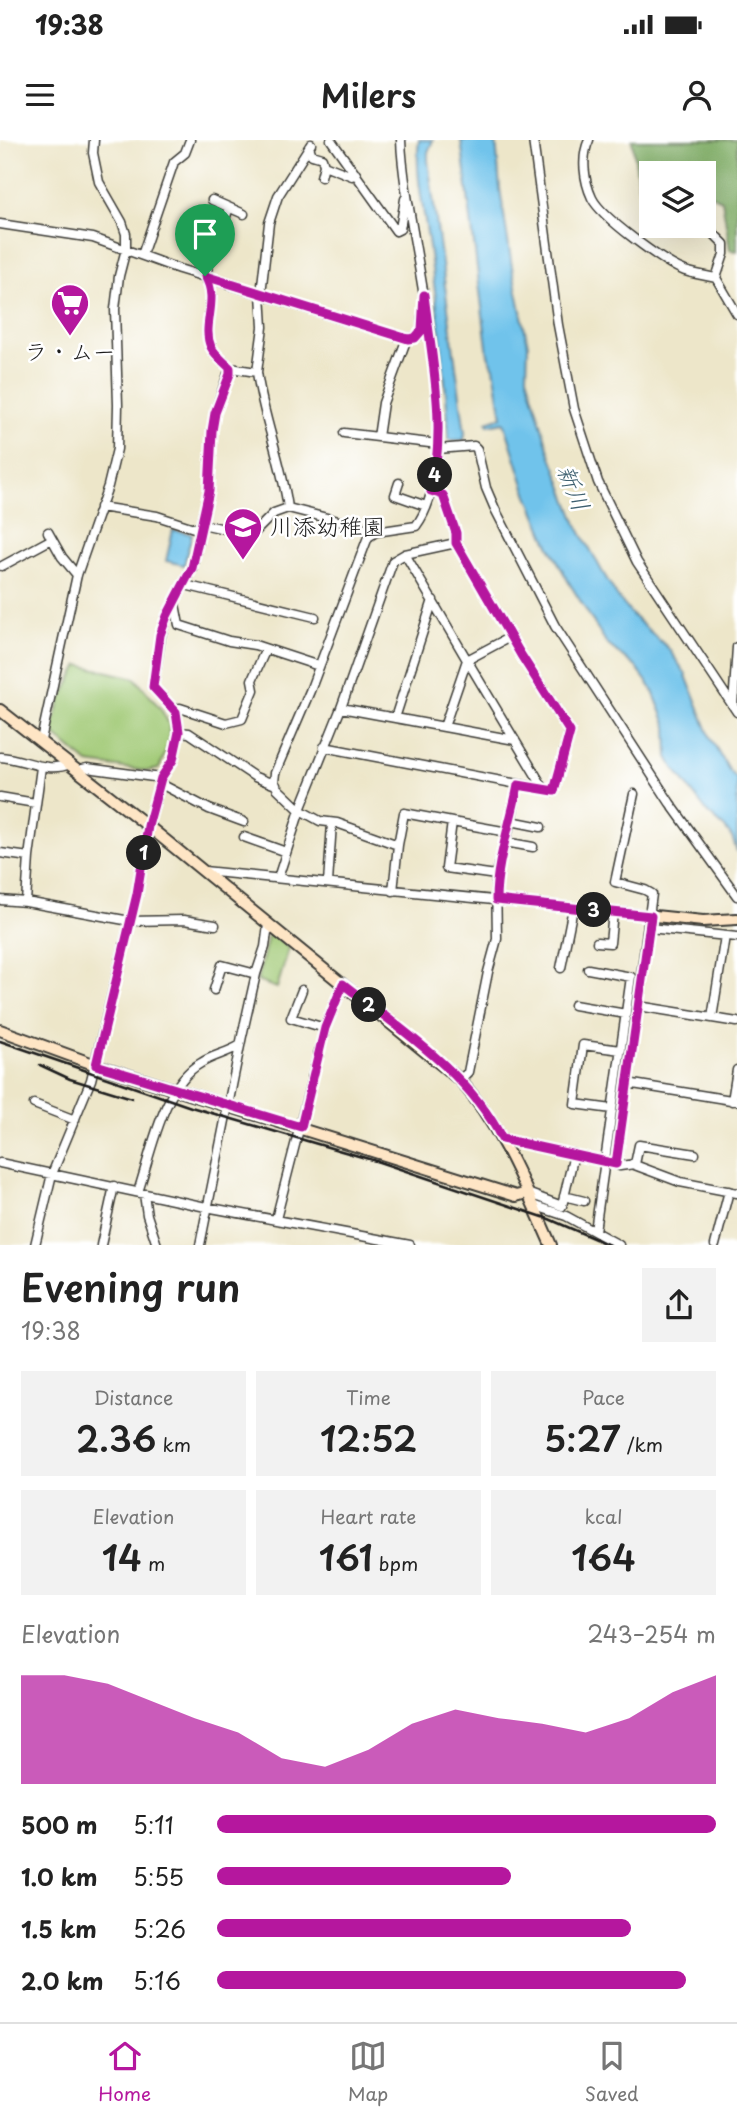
<!DOCTYPE html>
<html lang="en">
<head>
<meta charset="utf-8">
<style>
	body { margin:0; font-family:"Playpen Sans","Klee One",sans-serif; background:#f2f2f2; color:#222; height:100vh; display:flex; flex-direction:column; font-size:26px; white-space:nowrap }
	* { box-sizing:border-box; margin:0 }
	p { font-size:23px; color:#767676 }
	.icon { flex:none; width:38px; height:38px; fill:none; stroke:currentColor; stroke-width:2; stroke-linecap:round; stroke-linejoin:round }
	.map { position:relative; height:1105px; overflow:hidden }
	.drawer { display:flex; flex-direction:column; background:#fff; flex:1 }
	.drawer>* { flex:none }
	.tools { position:absolute; left:639px; top:21px; display:grid; gap:14px }
	.tools a { display:grid; place-items:center; width:77px; height:77px; border-radius:0px; background:#fff; box-shadow:0 7px 28px #0002; font-size:35px }
	.pin { position:absolute; display:grid; place-items:center; width:60px; height:60px; color:#fff; margin:-72px -30px; border-radius:50% 50% 50% 0; rotate:-45deg; box-shadow:0 0 7px #0007 }
	.pin .icon { rotate:45deg }
	.km { position:absolute; width:35px; height:35px; margin:-18px; border-radius:50%; background:#222; color:#fff; font-size:19px; line-height:35px; text-align:center }
	.round { display:grid; place-items:center; flex:none; width:74px; height:74px; border-radius:0px; background:#f2f2f2 }
	.summary { display:flex; align-items:center; justify-content:space-between; height:119px; padding:0 21px }
	h1 { font-size:38px; font-weight:600; line-height:52px }
	.metrics { display:grid; grid-template-columns:repeat(3,1fr); gap:10px; height:119px; padding:7px 21px }
	.metrics div { display:grid; align-content:center; border-radius:0px; background:#f2f2f2; text-align:center }
	.metrics b { font-size:35px; font-weight:600 }
	.metrics small { font-size:19px; font-weight:400 }
	.metrics p { font-size:19px }
	.chart { height:196px; padding:14px 21px }
	.chart p { display:flex; justify-content:space-between }
	.chart svg { width:100%; height:126px; margin-top:7px; fill:#b5179e; opacity:.7 }
	ul { padding:0 21px; list-style:none; font-size:23px }
	li { display:grid; grid-template-columns:112px 84px 1fr; align-items:center; height:52px }
	li i { height:18px; border-radius:9px; background:#b5179e }
	.status { display:flex; justify-content:space-between; align-items:center; height:49px; padding:0 35px; background:#fff; direction:ltr }
	.status svg { height:19px; fill:currentColor }
	header { display:flex; justify-content:space-between; align-items:center; height:91px; padding:0 21px; background:#fff; font-size:32px; font-weight:600 }
	.tab-bar { display:flex; justify-content:space-around; align-items:center; height:98px; border-top:2px solid #e0e0e0; background:#fff; font-size:19px; color:#767676 }
	.tab-bar a { display:grid; justify-items:center; gap:4px }
	.tab-bar .on { color:#b5179e }
	.map>svg:first-child { display:block }
	.green { fill:#a0c975; stroke:#5e7248; stroke-width:2 }
	.forest { fill:#80ad66; stroke:#4e6441; stroke-width:2 }
	.water { fill:#6fc3eb; stroke:#467084; stroke-width:2 }
	.lines { fill:none; stroke-linecap:round; stroke-linejoin:round }
	.street-casing { stroke:#3b3a36; stroke-width:11 }
	.secondary-casing { stroke:#3b3a36; stroke-width:14 }
	.street { stroke:#fff; stroke-width:8 }
	.secondary { stroke:#fee5c5; stroke-width:10 }
	.rail { stroke:#1c1c1c; stroke-width:2.5 }
	.route-casing { stroke:#fff; stroke-width:14 }
	.route { stroke:#b5179e; stroke-width:9 }
	.labels { text-anchor:middle; stroke-width:5; stroke-linejoin:round; paint-order:stroke }
	.poi-label { font-size:23px; fill:#1c1c1c; stroke:#fff }
	.water-label { font-size:24px; font-style:italic; fill:#3d5f6f; stroke:#fff }
</style>
</head>
<body>
<div class="status"><b>19:38</b><svg viewBox="0 0 49 12"><path d="M0 12V9h3v3zM5 12V6h3v6zM10 12V3h3v9zM15 12V0h3v12zM26 1h20v11H26zM47 4h2v5h-2z"/></svg></div>
<header><svg class="icon" aria-label="menu" viewBox="0 0 24 24"><path d="M4 6h16M4 12h16M4 18h16"/></svg>Milers<svg class="icon" aria-label="person" viewBox="0 0 24 24"><circle cx="12" cy="8" r="4"/><path d="M4 21q1-7 8-7t8 7"/></svg></header>
<div class="map">
<svg width="737" height="1105" viewBox="0 0 737 1105">
	<rect width="100%" height="100%" fill="#fff"/>
	<filter id="ink" filterUnits="userSpaceOnUse"><feTurbulence type="fractalNoise" baseFrequency=".0143" numOctaves="2"/><feDisplacementMap in="SourceGraphic" scale="14" xChannelSelector="R" yChannelSelector="G"/><feConvolveMatrix kernelMatrix="1 2 1 2 8 2 1 2 1" color-interpolation-filters="sRGB"/></filter>
	<filter id="wash" filterUnits="userSpaceOnUse"><feTurbulence type="fractalNoise" baseFrequency=".00686" numOctaves="4" result="noise"/><feDisplacementMap in="SourceGraphic" scale="28" xChannelSelector="R" yChannelSelector="G"/><feGaussianBlur stdDeviation="1.57" result="paint"/><feColorMatrix in="noise" values="0 0 0 0 0 0 0 0 0 0 0 0 0 0 0 0 0 1.4 0 .05"/><feComposite in="paint" operator="in"/></filter>
	<g filter="url(#wash)">
		<rect width="100%" height="100%" fill="#ede6c9"/>
		<path class="green" d="M 79,525 L 135,538 L 161,569 L 169,584 L 169,602 L 159,629 L 147,631 L 88,623 L 51,592 L 61,559 Z
			M 269,792 L 289,808 L 277,848 L 257,841 Z"/>
		<path class="forest" d="M 632,0 L 737,0 L 737,111 L 730,110 L 722,60 L 704,52 L 704,33 L 651,33 L 651,50 L 639,48 Z"/>
		<path class="water" d="M 419,0 L 433,0 L 428,12 L 428,21 L 465,293 L 464,300 L 449,300 C 446,235 438,171 429,107 C 425,73 414,34 419,0 Z
			M 461,0 L 496,0 L 500,49 L 512,127 L 528,205 L 527,236 L 549,311 L 578,387 L 602,431 L 617,456 L 633,476 L 668,508 L 685,533 L 711,599 L 729,630 L 737,639 L 737,712 L 732,697 L 724,687 L 708,673 L 674,628 L 668,617 L 667,586 L 652,549 L 636,527 L 607,504 L 568,441 L 547,401 L 525,348 L 504,282 L 488,285 L 487,282 L 502,277 L 494,228 L 488,215 Z
			M 173,390 L 192,394 L 184,425 L 166,421 Z"/>
	</g>
	<g filter="url(#ink)">
		<g class="lines">
			<g class="street-casing">
				<path id="street" d="M 331,0 L 396,91 L 400,89 L 405,59
					M 533,0 L 558,185 L 574,269 L 598,342 L 637,422 L 737,572
					M 589,0 C 581,17 584,41 592,58 C 601,77 664,123 685,131 C 695,134 706,136 716,138 L 737,174
					M 309,7 L 312,15 L 322,18 L 324,25 L 321,37
					M 324,25 L 352,36 L 356,34
					M 212,60 L 244,74
					M 0,84 L 93,98 L 179,129 L 408,199 L 418,196 L 422,190 L 422,177
					M 699,86 L 710,90 L 724,104 L 724,114 L 716,138
					M 142,115 L 174,22 L 185,13 L 190,0
					M 230,228 L 257,232 C 263,278 282,322 288,368 L 366,388 L 370,396
					M 257,232 L 263,187 L 261,154 L 269,83 L 278,56 L 311,4
					M 344,293 L 438,304
					M 378,297 L 383,263 L 407,198
					M 438,309 L 474,306 L 477,309 L 486,348 L 495,369 L 555,486 L 670,663 L 737,756
					M 399,343 L 395,355 L 426,366
					M 431,351 L 443,355 L 456,393 L 456,403
					M 100,367 L 157,376 L 200,390 L 209,351 L 212,291 L 215,273 L 230,228 C 224,222 215,215 211,207 C 201,185 220,160 205,136 L 229,68
					M 202,384 L 252,395 L 274,373 L 288,368
					M 48,392 L 62,417 L 77,435
					M 405,414 L 467,520 L 444,587
					M 2,426 L 52,399
					M 185,445 L 315,477
					M 175,464 L 179,485 L 229,501 L 255,505 L 319,526
					M 510,497 L 467,520 L 544,649
					M 733,566 L 737,507
					M 341,568 L 515,600
					M 176,572 L 180,568 L 226,583 L 242,579 L 254,550 L 252,540 L 266,509
					M 395,578 L 433,460
					M 179,592 L 189,593 L 255,637 L 276,645
					M 41,600 L 77,435 L 108,346 L 117,309 L 118,265 L 115,169 L 119,136 L 126,109 L 126,94 L 122,82 L 99,42 L 93,13 L 94,0
					M 324,607 L 554,651 L 570,592 L 521,515 L 456,403 L 405,414 L 393,421 L 341,568 L 300,670 L 320,681 L 337,683 L 398,705 L 404,673 L 452,682
					M 0,617 C 24,618 46,634 70,624
					M 78,630 L 87,628 L 161,638
					M 159,643 L 209,669 L 244,682
					M 0,657 L 35,663
					M 511,681 L 541,687
					M 244,697 L 286,712
					M 505,702 L 533,707
					M 0,713 L 29,717
					M 204,731 L 654,776
					M 496,735 L 446,728 L 452,682 L 508,692
					M 278,738 L 300,670 L 277,648 L 274,642 L 275,633 L 310,551 L 368,397 L 376,392 L 416,386 C 472,311 404,93 401,0
					M 328,743 L 332,683
					M 393,751 L 398,705
					M 0,760 L 26,762 L 130,781 L 184,780 L 215,785
					M 26,762 L 29,717 L 41,627
					M 649,788 L 737,797
					M 597,802 L 610,803 L 613,772
					M 561,828 L 573,768
					M 588,829 L 631,837 L 595,1091
					M 214,850 L 222,825 L 256,834
					M 302,850 L 291,878 L 325,888
					M 574,865 L 626,874
					M 638,866 L 737,882
					M 712,878 L 725,796
					M 460,940 L 468,932 L 488,832 L 497,799 L 496,735 L 511,681 L 518,645
					M 627,943 L 737,961
					M 732,961 L 737,930
					M 34,964 L 75,980
					M 612,969 L 575,964 L 583,905 L 621,910
					M 502,999 L 616,1024 L 652,754 L 645,750 L 615,742 L 634,654
					M 0,1023 L 206,1067 L 410,1105
					M 616,1024 L 620,1026 L 635,1024 L 639,1005 L 695,1014
					M 632,1024 L 680,1042 L 737,1053
					M 138,1052 C 151,1014 163,944 201,923 C 213,915 228,913 240,905
					M 527,1053 L 562,1066 L 574,1014
					M 144,1054 L 147,1075 L 157,1105
					M 564,1056 L 584,1061
					M 533,1065 L 566,1076 L 619,1105
					M 276,1079 L 325,888 L 343,844
					M 35,1105 L 52,1034 L 91,940 L 137,754 L 148,686 L 161,638 L 173,620 L 179,592 L 176,572 L 153,547 L 161,495 L 167,476 L 192,428 L 200,390
					M 101,1105 L 114,1046
					M 200,1105 L 242,896 L 256,834 L 265,807 L 268,785
					M 715,1105 L 729,1051"/>
			</g>
			<g class="secondary-casing">
				<path id="secondary" d="M 0,570 L 148,686 L 460,940 C 502,988 525,1047 551,1105
					M 655,776 L 703,781 L 737,779
					M 0,890 L 96,925 L 516,1056 L 527,1053"/>
			</g>
			<use href="#street" class="street"/>
			<use href="#secondary" class="secondary"/>
			<path class="rail" d="M 0,901 L 191,967 L 379,1022 L 549,1079 L 609,1105
				M 40,925 L 70,939 L 132,958"/>
		</g>
	</g>
	<g class="lines" filter="url(#ink)">
		<g class="route-casing">
			<path id="route" d="M 205,136 L 408,199 L 415,198 L 422,190 L 424,155 C 432,220 447,288 431,351 L 443,355 L 456,393 L 456,403 L 521,515 L 570,592 L 554,651 L 518,645 C 511,683 496,722 496,760 L 651,776 L 616,1024 L 502,999 C 470,934 399,888 343,844 L 325,888 L 301,987 L 96,925 L 137,754 L 148,686 L 161,638 L 173,620 L 179,592 L 176,572 L 153,547 L 160,495 L 167,476 L 192,428 L 209,351 L 212,291 L 215,273 L 230,234 L 230,228 C 224,222 215,215 211,207 C 201,185 220,160 205,136 Z"/>
		</g>
		<use href="#route" class="route"/>
	</g>
	<defs>
		<g id="supermarket-pin" transform="scale(2.0125)"><path d="M0 17L-7.5 6A9.5 9.5 0 1 1 7.5 6Z" fill="#b5179e" stroke="#fff"/><path d="M-6-5.5h2.5l.6 2H6L4.5 2H-2.5L-4.4-4H-6ZM-1.5 3.2a1.3 1.3 0 1 0 .1 0ZM3 3.2a1.3 1.3 0 1 0 .1 0Z" fill="#fff"/></g>
		<g id="school-pin" transform="scale(2.0125)"><path d="M0 17L-7.5 6A9.5 9.5 0 1 1 7.5 6Z" fill="#b5179e" stroke="#fff"/><path d="M0-5L7-2L0 1L-7-2ZM-4 1L0 2.5L4 1V4Q0 6-4 4Z" fill="#fff"/></g>
	</defs>
	<g fill-rule="evenodd">
		<use href="#supermarket-pin" x="70" y="163"/>
		<use href="#school-pin" x="243" y="387"/>
	</g>
	<g class="labels">
		<g class="poi-label">
			<text x="70" y="220">ラ・ムー</text>
			<text x="270" y="395" text-anchor="start">川添幼稚園</text>
		</g>
		<g class="water-label">
			<text transform="translate(573 348) rotate(68)" y="8">新川</text>
		</g>
	</g>
</svg>
<div class="tools">
<a><svg class="icon" aria-label="layers" viewBox="0 0 24 24"><path d="M12 4l9 5-9 5-9-5zM3 14l9 5 9-5"/></svg></a>
</div>
<div class="pin" style="left:205px;top:136px;background:#1e9e55"><svg class="icon" aria-label="arrive" viewBox="0 0 24 24"><path d="M6 21V4h12l-3 4 3 4H6"/></svg></div>
<b class="km" style="left:144px;top:713px">1</b>
<b class="km" style="left:369px;top:865px">2</b>
<b class="km" style="left:594px;top:770px">3</b>
<b class="km" style="left:435px;top:335px">4</b>
</div>
<section class="drawer">
<div class="summary"><div><h1>Evening run</h1><p>19:38</p></div><a class="round"><svg class="icon" aria-label="share" viewBox="0 0 24 24"><path d="M12 15V3M7 8l5-5 5 5M5 13v7h14v-7"/></svg></a></div>
<div class="metrics">
<div><p>Distance</p><b>2.36<small> km</small></b></div>
<div><p>Time</p><b>12:52</b></div>
<div><p>Pace</p><b>5:27<small> /km</small></b></div>
</div>
<div class="metrics">
<div><p>Elevation</p><b>14<small> m</small></b></div>
<div><p>Heart rate</p><b>161<small> bpm</small></b></div>
<div><p>kcal</p><b>164</b></div>
</div>
<div class="chart"><p><span>Elevation</span>243–254 m</p>
<svg viewBox="0 0 160 44" preserveAspectRatio="none"><path d="M0 44V6L10 6L20 9L30 15L40 21L50 26L60 35L70 38L80 32L90 23L100 18L110 21L120 23L130 26L140 21L150 12L160 6V44z"/></svg>
</div>
<ul>
<li><b>500 m</b>5:11<i style="width:100%"></i></li>
<li><b>1.0 km</b>5:55<i style="width:59%"></i></li>
<li><b>1.5 km</b>5:26<i style="width:83%"></i></li>
<li><b>2.0 km</b>5:16<i style="width:94%"></i></li>
</ul>
</section>
<nav class="tab-bar">
<a class="on"><svg class="icon" aria-label="home" viewBox="0 0 24 24"><path d="M3 11l9-7 9 7M6 9v11h12V9"/></svg>Home</a>
<a><svg class="icon" aria-label="map" viewBox="0 0 24 24"><path d="M3 6l6-2 6 2 6-2v14l-6 2-6-2-6 2zM9 4v14M15 6v14"/></svg>Map</a>
<a><svg class="icon" aria-label="saved" viewBox="0 0 24 24"><path d="M7 4h10v16l-5-4-5 4z"/></svg>Saved</a>
</nav>
</body>
</html>
